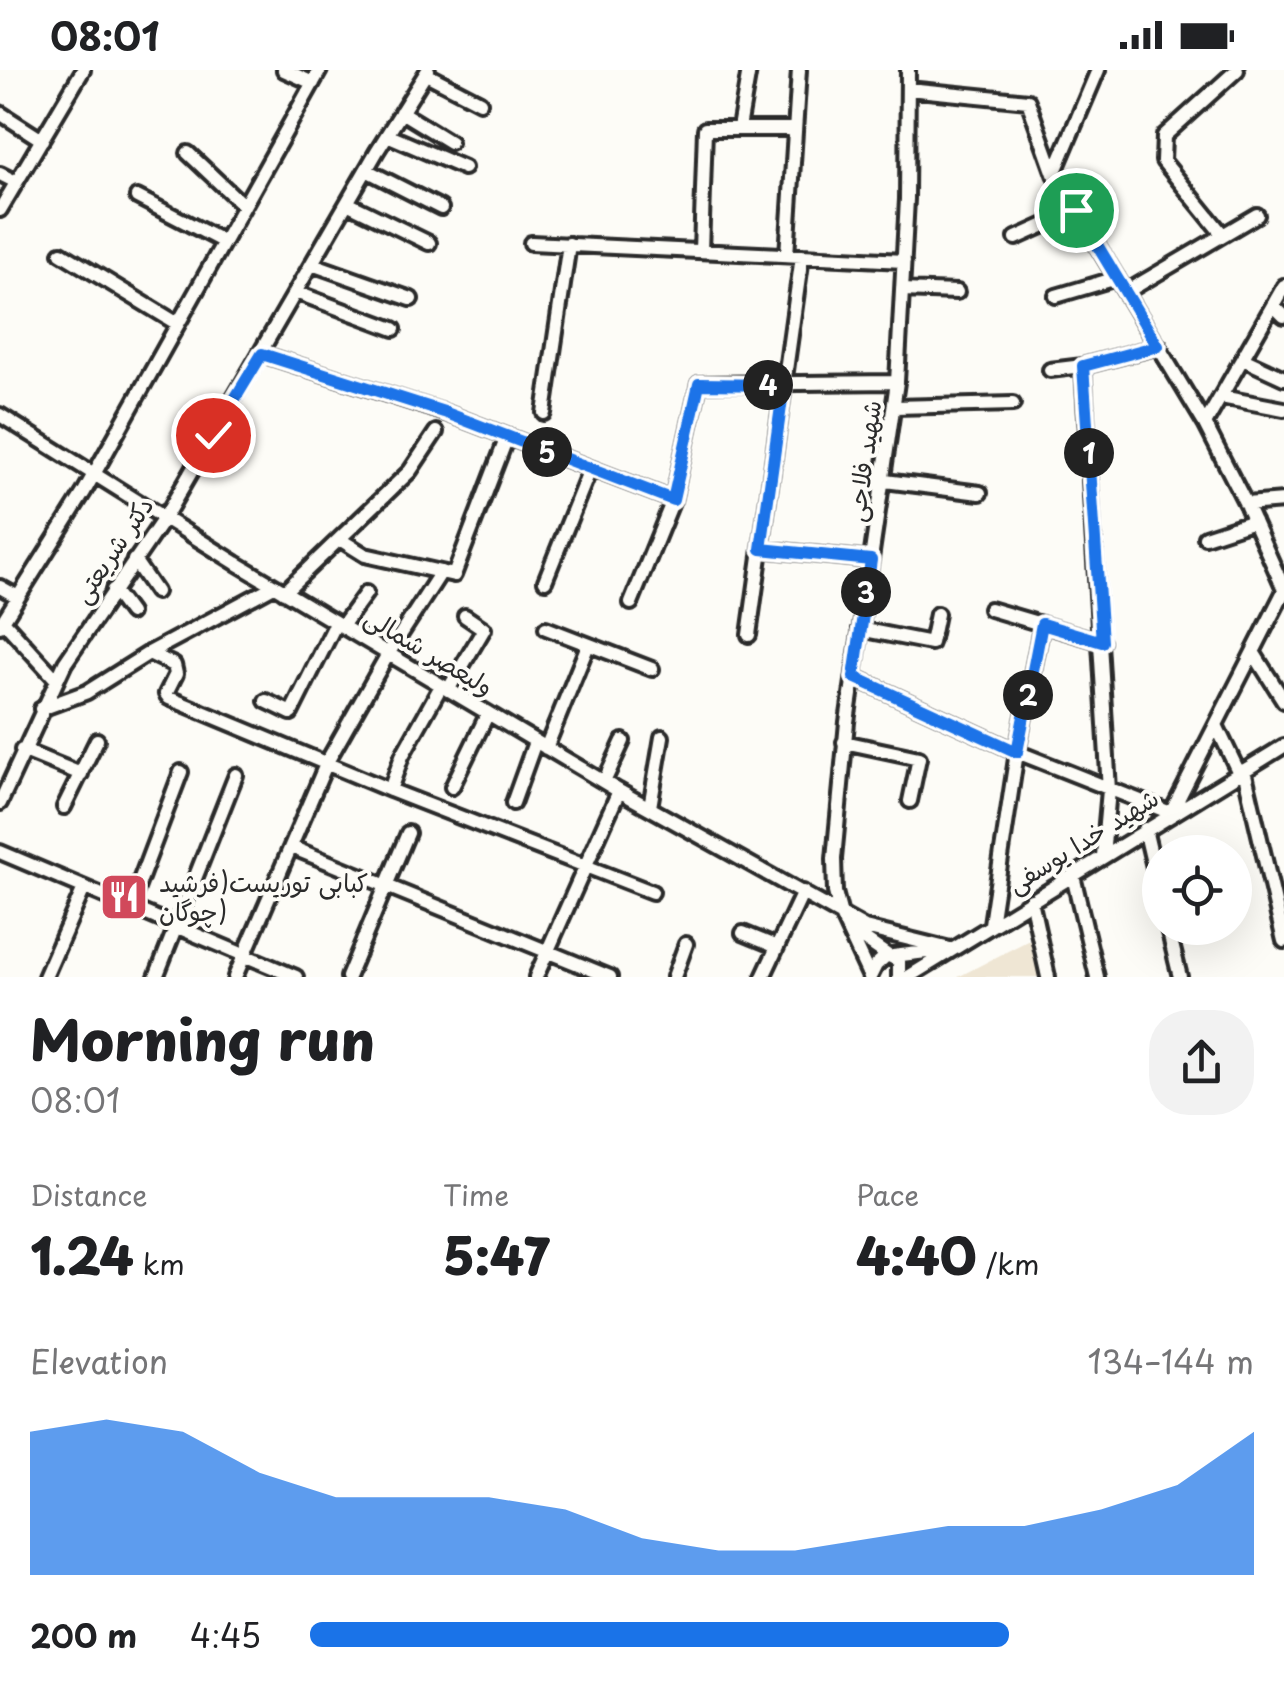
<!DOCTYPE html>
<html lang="en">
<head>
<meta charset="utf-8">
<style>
	body { margin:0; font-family:"Playpen Sans","Playpen Sans Arabic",sans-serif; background:#f2f2f2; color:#202124; height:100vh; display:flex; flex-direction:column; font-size:38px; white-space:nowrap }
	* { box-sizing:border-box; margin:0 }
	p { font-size:32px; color:#757577 }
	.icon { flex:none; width:55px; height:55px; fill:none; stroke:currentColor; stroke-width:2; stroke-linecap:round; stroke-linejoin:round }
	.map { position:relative; height:907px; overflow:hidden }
	.drawer { display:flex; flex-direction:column; background:#fff; flex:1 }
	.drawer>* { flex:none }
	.fabs { position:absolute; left:1142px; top:765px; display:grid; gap:20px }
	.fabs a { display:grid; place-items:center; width:110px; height:110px; border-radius:50%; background:#fff; box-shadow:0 10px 40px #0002; font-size:50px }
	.pin { position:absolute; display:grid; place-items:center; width:85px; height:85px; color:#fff; margin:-42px; border:5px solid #fff; border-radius:50%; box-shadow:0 2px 10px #0007 }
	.km { position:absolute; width:50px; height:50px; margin:-25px; border-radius:50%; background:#222; color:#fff; font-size:28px; line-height:50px; text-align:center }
	.round { display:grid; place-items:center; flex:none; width:105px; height:105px; border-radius:40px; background:#f2f2f2 }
	.head { display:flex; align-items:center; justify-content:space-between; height:170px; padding:0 30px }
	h1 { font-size:55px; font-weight:800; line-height:75px }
	.metrics { display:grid; grid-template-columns:repeat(3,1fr); gap:15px; height:170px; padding:10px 30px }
	.metrics div { display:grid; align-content:center }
	.metrics b { font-size:50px; font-weight:800 }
	.metrics small { font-size:28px; font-weight:400 }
	.metrics p { font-size:28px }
	.chart { height:280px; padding:20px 30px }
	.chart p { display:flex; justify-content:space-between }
	.chart svg { width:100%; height:180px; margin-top:10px; fill:#1a73e8; opacity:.7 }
	ul { padding:0 30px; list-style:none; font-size:32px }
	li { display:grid; grid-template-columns:160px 120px 1fr; align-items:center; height:75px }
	li i { height:25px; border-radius:12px; background:#1a73e8 }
	.status { display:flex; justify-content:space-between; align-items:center; height:70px; padding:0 50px; background:#fff; direction:ltr }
	.status svg { height:28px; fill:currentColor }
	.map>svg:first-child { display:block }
	.built { fill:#efe6d4 }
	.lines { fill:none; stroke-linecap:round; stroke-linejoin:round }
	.minor-casing { stroke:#2b2b2b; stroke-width:20 }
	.minor { stroke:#fdfcf7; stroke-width:12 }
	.route-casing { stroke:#fff; stroke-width:20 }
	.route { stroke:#1a73e8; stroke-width:12 }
	.labels { text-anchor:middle; stroke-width:8; stroke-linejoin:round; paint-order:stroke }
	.street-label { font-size:25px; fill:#2b2b2b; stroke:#fdfcf7 }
	.poi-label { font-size:25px; fill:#2b2b2b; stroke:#fdfcf7; text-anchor:start }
</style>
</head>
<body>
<div class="status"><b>08:01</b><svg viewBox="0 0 49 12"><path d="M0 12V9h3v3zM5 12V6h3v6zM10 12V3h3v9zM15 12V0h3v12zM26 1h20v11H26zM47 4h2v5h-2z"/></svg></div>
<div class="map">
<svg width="1284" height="907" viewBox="0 0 1284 907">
	<rect width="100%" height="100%" fill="#fdfcf7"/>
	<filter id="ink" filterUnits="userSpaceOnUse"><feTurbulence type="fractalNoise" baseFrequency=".01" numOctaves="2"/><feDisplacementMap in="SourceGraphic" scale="20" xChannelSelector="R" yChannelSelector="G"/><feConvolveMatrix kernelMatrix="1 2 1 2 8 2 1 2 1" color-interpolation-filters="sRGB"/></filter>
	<g filter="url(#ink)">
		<path class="built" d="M 1035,867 L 1043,907 L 958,907 Z"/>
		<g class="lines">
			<g class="minor-casing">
				<path id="minor" d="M 284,0 L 313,13
					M 426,4 L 480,32
					M 908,19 L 1028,31 L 1054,104 L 1205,354
					M 401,42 L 450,72
					M 0,43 L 42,70
					M 739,58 L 749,0
					M 387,65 L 464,98
					M 188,83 L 244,136
					M 366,100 L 441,138
					M 0,104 L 16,112
					M 1054,104 L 1098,0
					M 137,127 L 224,172
					M 347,133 L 429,173
					M 0,140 L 83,0
					M 1223,165 L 1163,91 L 1164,66 L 1237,0
					M 1016,168 L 1076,141
					M 531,173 L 904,191
					M 701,181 L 705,59 L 795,59
					M 61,183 L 178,254
					M 787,185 L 799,0
					M 312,194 L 411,229
					M 1284,216 L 1205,354 L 1246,434 L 1284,519
					M 902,220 L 957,222
					M 295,222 L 394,259
					M 1126,222 L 1257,145
					M 1056,226 L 1117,208
					M 1273,235 L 1284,246
					M 262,284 L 449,344 L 673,430
					M 1243,289 L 1284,308
					M 1083,296 L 1109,720 L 1103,786
					M 1050,300 L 1083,296 L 1159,276
					M 1221,327 L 1284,339
					M 895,337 L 1013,334
					M 544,343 L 569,174
					M 0,345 L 236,493 L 619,721 L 865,858 L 950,879
					M 885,411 L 980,423
					M 1246,434 L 1284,431
					M 1205,467 L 1254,451
					M 341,470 L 365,485 L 454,505 L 507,367
					M 761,479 L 871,490
					M 134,490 L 156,522
					M 545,511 L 590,399
					M 0,517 L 18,527
					M 113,520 L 130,543
					M 284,522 L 410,401 L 436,362
					M 631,533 L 673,430 L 699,314 L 897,312
					M 990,539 L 1102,572
					M 3,551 L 56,609
					M 0,556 L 84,422 L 320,0
					M 342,556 L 366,523
					M 546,558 L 652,599
					M 860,559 L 931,573 L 937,544
					M 749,565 L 802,186
					M 1253,582 L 1284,631
					M 149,583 L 174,595 L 176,604 L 166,624 L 169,628 L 390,720 L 652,822
					M 854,607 L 1017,682 L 1171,743 L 1284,521
					M 448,620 L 484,559 L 465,546
					M 266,631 L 291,643 L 336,553
					M 41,639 L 87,622 L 149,583 L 274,516
					M 1216,655 L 1239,703
					M 844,672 L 919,688 L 910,731
					M 546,678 L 588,575
					M 22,680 L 81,704
					M 1244,700 L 1284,871
					M 604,712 L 623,671
					M 452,717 L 488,643
					M 390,720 L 402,686 L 441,616
					M 0,733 L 65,593 L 165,447 L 377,81 L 428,0
					M 513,733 L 535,672
					M 64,737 L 97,670
					M 650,737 L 662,667
					M 1145,759 L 1160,823
					M 291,777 L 610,907
					M 0,782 L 296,907
					M 1073,806 L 1097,907
					M 1031,830 L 1048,907
					M 130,837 L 181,702
					M 991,854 L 1017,682 L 1042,554
					M 850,855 L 861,867 L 887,885
					M 1168,858 L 1180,907
					M 743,863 L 777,877
					M 893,886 L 943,880
					M 45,907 L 84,818
					M 156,907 L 236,705
					M 235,907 L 327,692 L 388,584 L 441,502
					M 348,907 L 408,763
					M 536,907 L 619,721
					M 674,907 L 686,874
					M 763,907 L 803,822
					M 870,907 L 841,845 L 835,822 L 834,789 L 847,652 L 897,312 L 907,129 L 908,0
					M 870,907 L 876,895 L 887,885 L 899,891 L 899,907
					M 908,907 L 1284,676"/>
			</g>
			<use href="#minor" class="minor"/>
		</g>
	</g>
	<g class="lines" filter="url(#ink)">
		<g class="route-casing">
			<path id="route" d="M 213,365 L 262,284 L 444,342 L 673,430 L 699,314 L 784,315 L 761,479 L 871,490 L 854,607 L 1017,682 L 1042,554 L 1102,572 L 1083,296 L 1158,276 L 1076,140"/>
		</g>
		<use href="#route" class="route"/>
	</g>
	<defs>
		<g id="restaurant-square" transform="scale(2.5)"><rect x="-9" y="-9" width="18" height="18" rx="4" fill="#d1495b" stroke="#fdfcf7"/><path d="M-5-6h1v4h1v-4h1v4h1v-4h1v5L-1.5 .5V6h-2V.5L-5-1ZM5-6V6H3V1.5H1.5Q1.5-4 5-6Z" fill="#fff"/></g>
	</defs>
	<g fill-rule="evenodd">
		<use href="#restaurant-square" x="124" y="827"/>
	</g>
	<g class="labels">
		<g class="street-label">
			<text transform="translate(864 391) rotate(-82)" y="9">شهید فلاحی</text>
			<text transform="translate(113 480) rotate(-56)" y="9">دکتر شریعتی</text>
			<text transform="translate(429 582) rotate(31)" y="9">ولیعصر شمالی</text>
			<text transform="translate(1083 771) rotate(-32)" y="9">شهید خدا یوسفی</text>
		</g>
		<g class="poi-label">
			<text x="159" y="822">کبابی توریست(فرشید<tspan x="159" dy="29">چوگان)</tspan></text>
		</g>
	</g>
</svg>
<div class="fabs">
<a><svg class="icon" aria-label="locate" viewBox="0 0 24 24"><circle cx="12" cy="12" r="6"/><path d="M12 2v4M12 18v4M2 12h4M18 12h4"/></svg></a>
</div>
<div class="pin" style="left:1076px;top:140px;background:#1e9e55"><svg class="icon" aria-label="arrive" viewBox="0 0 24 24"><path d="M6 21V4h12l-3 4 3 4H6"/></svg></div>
<div class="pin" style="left:213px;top:365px;background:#d93025"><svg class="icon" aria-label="check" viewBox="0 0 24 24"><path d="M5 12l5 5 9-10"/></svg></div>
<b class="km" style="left:1089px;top:383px">1</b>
<b class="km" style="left:1028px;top:625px">2</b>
<b class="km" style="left:866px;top:522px">3</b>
<b class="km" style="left:768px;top:315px">4</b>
<b class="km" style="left:547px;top:382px">5</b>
</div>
<section class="drawer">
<div class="head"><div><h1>Morning run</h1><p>08:01</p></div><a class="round"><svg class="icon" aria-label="share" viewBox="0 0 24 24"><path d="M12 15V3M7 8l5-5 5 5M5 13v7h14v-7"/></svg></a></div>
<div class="metrics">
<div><p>Distance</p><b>1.24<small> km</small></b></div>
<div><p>Time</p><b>5:47</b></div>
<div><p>Pace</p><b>4:40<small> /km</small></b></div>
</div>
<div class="chart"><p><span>Elevation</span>134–144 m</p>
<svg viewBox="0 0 160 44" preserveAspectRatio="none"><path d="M0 44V9L10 6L20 9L30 19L40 25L50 25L60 25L70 28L80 35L90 38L100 38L110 35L120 32L130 32L140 28L150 22L160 9V44z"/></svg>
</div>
<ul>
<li><b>200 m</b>4:45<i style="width:74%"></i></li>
</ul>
</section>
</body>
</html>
